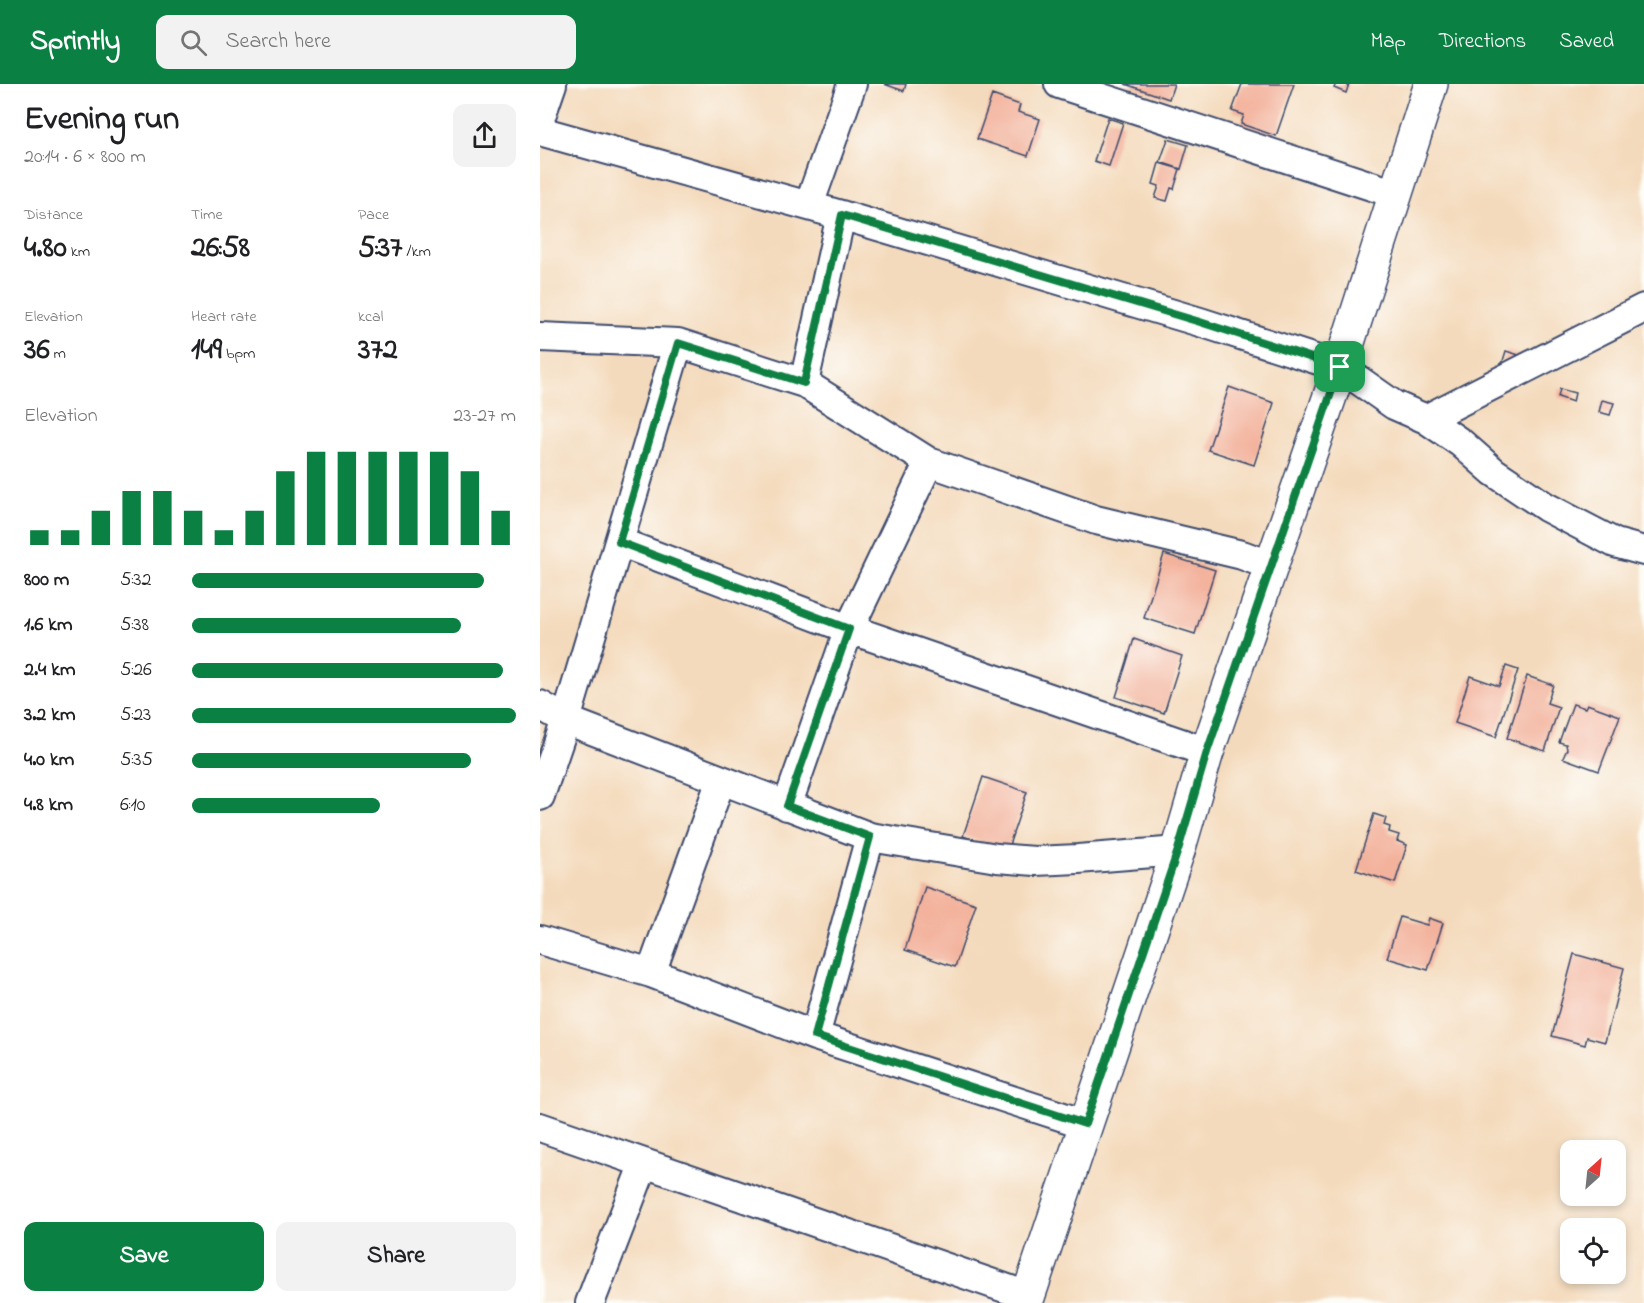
<!DOCTYPE html>
<html lang="en">
<head>
<meta charset="utf-8">
<style>
	body { margin:0; font-family:"Indie Flower",sans-serif; background:#f2f2f2; color:#202124; height:100vh; display:flex; flex-direction:column; font-size:22px; white-space:nowrap }
	* { box-sizing:border-box; margin:0 }
	p { font-size:20px; color:#757577 }
	.icon { flex:none; width:33px; height:33px; fill:none; stroke:currentColor; stroke-width:2; stroke-linecap:round; stroke-linejoin:round }
	.map { position:relative; flex:1; overflow:hidden }
	.drawer { display:flex; flex-direction:column; background:#fff; width:540px }
	.drawer>* { flex:none }
	.needle { width:39px; rotate:27deg }
	.buttons { position:absolute; left:1020px; top:1056px; display:grid; gap:12px }
	.buttons a { display:grid; place-items:center; width:66px; height:66px; border-radius:12px; background:#fff; box-shadow:0 3px 9px #0003; font-size:30px }
	.pin { position:absolute; display:grid; place-items:center; width:51px; height:51px; color:#fff; margin:-26px; border-radius:12px; box-shadow:0 3px 9px #0006 }
	.round { display:grid; place-items:center; flex:none; width:63px; height:63px; border-radius:12px; background:#f2f2f2 }
	.head { display:flex; align-items:center; justify-content:space-between; height:102px; padding:0 24px }
	h1 { font-size:33px; font-weight:700; line-height:45px }
	.stats { display:grid; grid-template-columns:repeat(3,1fr); gap:9px; height:102px; padding:6px 24px }
	.stats div { display:grid; align-content:center }
	.stats b { font-size:30px; font-weight:700 }
	.stats small { font-size:16px; font-weight:400 }
	.stats p { font-size:16px }
	.chart { height:168px; padding:12px 24px }
	.chart p { display:flex; justify-content:space-between }
	.chart svg { width:100%; height:108px; margin-top:6px; stroke:#0b8043; stroke-width:6 }
	.action { display:flex; gap:12px; margin-top:auto; padding:12px 24px }
	.action a { flex:1; height:69px; border-radius:12px; background:#0b8043; color:#fff; font-size:24px; font-weight:700; line-height:69px; text-align:center }
	.action a+a { background:#f2f2f2; color:#202124 }
	ul { padding:0 24px; list-style:none; font-size:20px }
	li { display:grid; grid-template-columns:96px 72px 1fr; align-items:center; height:45px }
	li i { height:15px; border-radius:8px; background:#0b8043 }
	header { display:flex; align-items:center; gap:36px; box-sizing:border-box; height:84px; padding:0 30px; background:#0b8043; color:#fff }
	header strong { font-size:28px }
	nav { display:flex; gap:33px; margin-inline-start:auto; font-size:21px }
	.search { width:420px; height:54px; background:#f2f2f2; display:flex; align-items:center; gap:15px; box-sizing:border-box; padding:0 21px; border-radius:12px; color:#757577; font-size:22px }
	main { display:flex; flex:1; min-height:0 }
	.map>svg:first-child { display:block }
	.building { fill:#f3b29c }
	.lines { fill:none; stroke-linecap:round; stroke-linejoin:round }
	.minor-casing { stroke:#3c496c; stroke-width:32 }
	.tertiary-casing { stroke:#3c496c; stroke-width:36 }
	.minor { stroke:#fff; stroke-width:28 }
	.tertiary { stroke:#fff; stroke-width:33 }
	.route-casing { stroke:#fff; stroke-width:12 }
	.route { stroke:#0b8043; stroke-width:8 }
</style>
</head>
<body>
<header>
<strong>Sprintly</strong>
<div class="search"><svg class="icon" aria-label="search" viewBox="0 0 24 24"><circle cx="10" cy="10" r="6"/><path d="M15 15l6 6"/></svg>Search here</div>
<nav><a>Map</a><a>Directions</a><a>Saved</a></nav>
</header>
<main>
<section class="drawer">
<div class="head"><div><h1>Evening run</h1><p>20:14 · 6 × 800 m</p></div><a class="round"><svg class="icon" aria-label="share" viewBox="0 0 24 24"><path d="M12 15V3M7 8l5-5 5 5M5 13v7h14v-7"/></svg></a></div>
<div class="stats">
<div><p>Distance</p><b>4.80<small> km</small></b></div>
<div><p>Time</p><b>26:58</b></div>
<div><p>Pace</p><b>5:37<small> /km</small></b></div>
</div>
<div class="stats">
<div><p>Elevation</p><b>36<small> m</small></b></div>
<div><p>Heart rate</p><b>149<small> bpm</small></b></div>
<div><p>kcal</p><b>372</b></div>
</div>
<div class="chart"><p><span>Elevation</span>23–27 m</p>
<svg viewBox="0 0 160 44" preserveAspectRatio="none"><path d="M5 44V38M15 44V38M25 44V30M35 44V22M45 44V22M55 44V30M65 44V38M75 44V30M85 44V14M95 44V6M105 44V6M115 44V6M125 44V6M135 44V6M145 44V14M155 44V30"/></svg>
</div>
<ul>
<li><b>800 m</b>5:32<i style="width:90%"></i></li>
<li><b>1.6 km</b>5:38<i style="width:83%"></i></li>
<li><b>2.4 km</b>5:26<i style="width:96%"></i></li>
<li><b>3.2 km</b>5:23<i style="width:100%"></i></li>
<li><b>4.0 km</b>5:35<i style="width:86%"></i></li>
<li><b>4.8 km</b>6:10<i style="width:58%"></i></li>
</ul>
<div class="action"><a>Save</a><a>Share</a></div>
</section>
<div class="map">
<svg width="1104" height="1219" viewBox="0 0 1104 1219">
	<rect width="100%" height="100%" fill="#fdfcf7"/>
	<filter id="ink" filterUnits="userSpaceOnUse"><feTurbulence type="fractalNoise" baseFrequency=".0167" numOctaves="2"/><feDisplacementMap in="SourceGraphic" scale="12" xChannelSelector="R" yChannelSelector="G"/><feConvolveMatrix kernelMatrix="1 2 1 2 8 2 1 2 1" color-interpolation-filters="sRGB"/></filter>
	<filter id="wash" filterUnits="userSpaceOnUse"><feTurbulence type="fractalNoise" baseFrequency=".008" numOctaves="4" result="noise"/><feDisplacementMap in="SourceGraphic" scale="24" xChannelSelector="R" yChannelSelector="G"/><feGaussianBlur stdDeviation="1.35" result="paint"/><feColorMatrix in="noise" values="0 0 0 0 0 0 0 0 0 0 0 0 0 0 0 0 0 1.4 0 .05"/><feComposite in="paint" operator="in"/></filter>
	<g filter="url(#wash)">
		<rect width="100%" height="100%" fill="#f4dabc"/>
		<g id="blocks">
			<path class="building" d="M 344,0 L 366,0 L 364,7 Z
				M 585,0 L 634,0 L 629,15 Z
				M 702,0 L 754,0 L 736,52 L 701,40 L 704,31 L 692,27 Z
				M 796,0 L 809,0 L 806,9 L 794,4 Z
				M 452,11 L 480,21 L 478,28 L 500,35 L 488,72 L 437,55 Z
				M 568,34 L 583,39 L 569,82 L 554,77 Z
				M 628,55 L 648,61 L 641,85 L 620,78 Z
				M 619,79 L 640,85 L 634,105 L 631,104 L 627,117 L 615,114 L 619,102 L 613,100 Z
				M 966,267 L 979,271 L 974,284 L 962,280 Z
				M 689,303 L 734,319 L 714,381 L 668,366 Z
				M 1020,305 L 1035,309 L 1033,318 L 1018,313 Z
				M 1062,316 L 1074,319 L 1070,331 L 1059,328 Z
				M 624,470 L 675,486 L 655,550 L 604,534 Z
				M 594,555 L 642,572 L 624,629 L 576,613 Z
				M 966,582 L 978,586 L 956,653 L 915,639 L 930,592 L 959,602 Z
				M 987,592 L 1013,601 L 1007,619 L 1019,623 L 1005,667 L 967,654 Z
				M 1033,620 L 1045,624 L 1047,620 L 1080,632 L 1059,687 L 1023,674 L 1027,665 L 1026,660 L 1019,658 Z
				M 443,693 L 487,708 L 467,767 L 423,752 Z
				M 834,730 L 846,734 L 844,741 L 850,743 L 849,748 L 859,751 L 857,757 L 867,761 L 855,799 L 816,786 Z
				M 385,803 L 436,820 L 415,883 L 365,866 Z
				M 860,833 L 887,841 L 889,834 L 903,839 L 888,886 L 847,874 Z
				M 1034,870 L 1084,884 L 1065,958 L 1047,953 L 1045,961 L 1012,952 Z"/>
		</g>
	</g>
	<g filter="url(#ink)">
		<use href="#blocks" fill-opacity="0" stroke="#3c496c" stroke-width="1.5"/>
		<g class="lines">
			<g class="minor-casing">
				<path id="minor" d="M 519,0 L 856,110
					M 0,35 L 12,0
					M 0,47 L 301,131 L 660,238 L 800,283 L 854,321 L 886,335 L 921,359 L 954,388 L 1006,423 L 1075,459 L 1104,467
					M 269,121 L 312,0
					M 0,253 L 138,259 L 264,299 L 389,378 L 556,436 L 702,471 L 732,482
					M 264,299 L 301,131
					M 886,335 L 1104,224
					M 79,458 L 309,545 L 667,668
					M 0,621 L 26,636 L 330,753 L 457,774 L 495,777 L 538,775 L 638,767
					M 0,712 L 26,636 L 138,259
					M 247,722 L 309,545 L 389,378
					M 0,856 L 111,889 L 275,952 L 545,1040
					M 111,889 L 181,696
					M 275,952 L 330,753
					M 0,1043 L 488,1212
					M 50,1219 L 104,1079"/>
			</g>
			<g class="tertiary-casing">
				<path id="tertiary" d="M 486,1219 L 638,767 L 667,668 L 800,283 L 891,0"/>
			</g>
			<use href="#minor" class="minor"/>
			<use href="#tertiary" class="tertiary"/>
		</g>
	</g>
	<g class="lines" filter="url(#ink)">
		<g class="route-casing">
			<path id="route" d="M 302,131 L 660,238 L 800,283 L 667,668 L 638,766 L 545,1040 L 275,952 L 330,753 L 247,722 L 309,545 L 79,458 L 138,259 L 264,299 Z"/>
		</g>
		<use href="#route" class="route"/>
	</g>
</svg>
<div class="buttons">
<a><svg class="needle" viewBox="-14 -14 28 28"><path d="M0-13l5 13h-10z" fill="#e53935"/><path d="M0 13l5-13h-10z" fill="#757577"/></svg></a>
<a><svg class="icon" aria-label="locate" viewBox="0 0 24 24"><circle cx="12" cy="12" r="6"/><path d="M12 2v4M12 18v4M2 12h4M18 12h4"/></svg></a>
</div>
<div class="pin" style="left:800px;top:283px;background:#1e9e55"><svg class="icon" aria-label="arrive" viewBox="0 0 24 24"><path d="M6 21V4h12l-3 4 3 4H6"/></svg></div>
</div>
</main>
</body>
</html>
